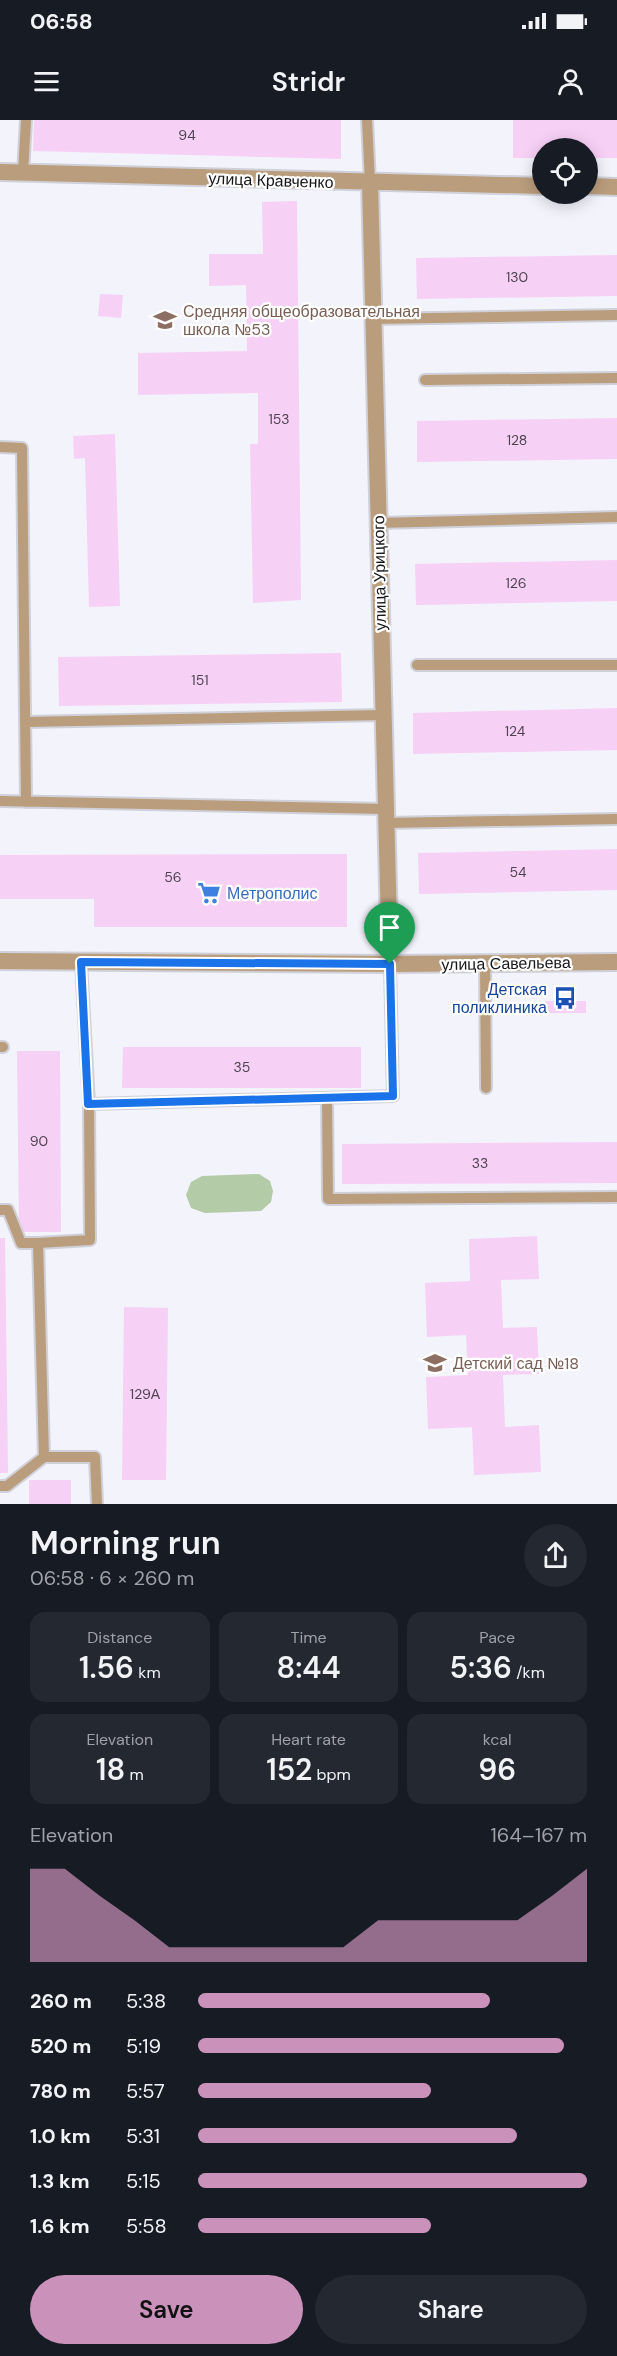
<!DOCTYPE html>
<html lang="en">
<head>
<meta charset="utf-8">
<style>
	body { margin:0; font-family:"DM Sans",sans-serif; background:#242831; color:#f1f3f6; height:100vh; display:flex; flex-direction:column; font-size:22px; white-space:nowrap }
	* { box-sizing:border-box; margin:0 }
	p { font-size:20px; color:#9ea1a6 }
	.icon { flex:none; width:33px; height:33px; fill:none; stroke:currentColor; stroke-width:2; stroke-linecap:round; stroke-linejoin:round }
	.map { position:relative; height:1384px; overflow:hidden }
	.sheet { display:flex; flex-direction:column; background:#171b24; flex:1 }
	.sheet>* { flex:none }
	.fabs { position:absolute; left:532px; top:18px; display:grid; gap:12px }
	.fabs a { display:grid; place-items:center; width:66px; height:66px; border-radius:50%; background:#171b24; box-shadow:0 3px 15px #0003; font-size:30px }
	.pin { position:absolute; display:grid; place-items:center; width:51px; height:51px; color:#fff; margin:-62px -26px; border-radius:50% 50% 50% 0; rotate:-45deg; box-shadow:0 0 6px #0007 }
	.pin .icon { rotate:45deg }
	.round { display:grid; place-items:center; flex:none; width:63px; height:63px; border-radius:32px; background:#242831 }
	.head { display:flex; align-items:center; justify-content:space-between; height:102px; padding:0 30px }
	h1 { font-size:33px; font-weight:600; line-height:45px }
	.stats { display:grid; grid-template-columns:repeat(3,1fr); gap:9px; height:102px; padding:6px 30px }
	.stats div { display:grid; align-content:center; border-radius:15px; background:#242831; text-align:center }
	.stats b { font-size:30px; font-weight:600 }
	.stats small { font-size:16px; font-weight:400 }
	.stats p { font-size:16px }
	.chart { height:168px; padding:12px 30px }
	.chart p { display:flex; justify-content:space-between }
	.chart svg { width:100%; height:108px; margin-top:6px; fill:#ca91ba; opacity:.7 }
	.primary-button { display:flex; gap:12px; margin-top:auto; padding:12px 30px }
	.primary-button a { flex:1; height:69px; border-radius:36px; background:#ca91ba; color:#111; font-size:24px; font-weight:600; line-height:69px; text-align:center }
	.primary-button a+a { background:#242831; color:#f1f3f6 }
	ul { padding:0 30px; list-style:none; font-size:20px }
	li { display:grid; grid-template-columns:96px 72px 1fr; align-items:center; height:45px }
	li i { height:15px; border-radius:8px; background:#ca91ba }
	.status { display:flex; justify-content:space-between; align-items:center; height:42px; padding:0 30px; background:#171b24; direction:ltr }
	.status svg { height:16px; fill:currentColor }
	header { display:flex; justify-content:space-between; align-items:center; height:78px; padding:0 30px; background:#171b24; font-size:27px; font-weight:600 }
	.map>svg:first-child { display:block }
	.green { fill:#b4cba7 }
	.building { fill:#f7d0f6 }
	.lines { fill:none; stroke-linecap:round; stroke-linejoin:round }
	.service-casing { stroke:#d0d0d8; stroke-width:14 }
	.minor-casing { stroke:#d0d0d8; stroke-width:20 }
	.tertiary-casing { stroke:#d0d0d8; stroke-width:20 }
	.service { stroke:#ba9d7c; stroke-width:10 }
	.minor { stroke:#ba9d7c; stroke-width:16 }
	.tertiary { stroke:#ba9d7c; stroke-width:16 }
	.route-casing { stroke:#fff; stroke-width:12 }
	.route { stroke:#1a73e8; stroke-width:8 }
	.labels { text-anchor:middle; stroke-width:4.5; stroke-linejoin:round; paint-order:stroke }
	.number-label { font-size:14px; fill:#4e4450 }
	.street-label { font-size:16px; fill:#161619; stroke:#fff }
	.education-label { font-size:16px; fill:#785e54; stroke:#fff; text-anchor:start }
	.shop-label { font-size:16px; fill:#366cbe; stroke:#fff; text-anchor:start }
	.transit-label { font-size:16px; fill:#164399; stroke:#fff; text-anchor:end }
</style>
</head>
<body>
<div class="status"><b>06:58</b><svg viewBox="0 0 49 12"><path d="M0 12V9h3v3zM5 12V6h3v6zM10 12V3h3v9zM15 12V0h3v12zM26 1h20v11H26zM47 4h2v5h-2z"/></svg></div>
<header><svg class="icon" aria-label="menu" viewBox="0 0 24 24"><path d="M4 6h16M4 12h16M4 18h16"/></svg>Stridr<svg class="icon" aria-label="person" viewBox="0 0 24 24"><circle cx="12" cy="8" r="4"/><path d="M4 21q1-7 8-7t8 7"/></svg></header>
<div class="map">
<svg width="617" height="1384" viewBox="0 0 617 1384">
	<rect width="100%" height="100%" fill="#f3f3fc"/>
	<path class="green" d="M 259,1054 L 270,1061 L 273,1071 L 271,1082 L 261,1091 L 205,1093 L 191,1088 L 186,1075 L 191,1062 L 202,1056 Z"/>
	<path class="building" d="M 34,0 L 341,0 L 341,39 L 33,31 Z
		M 513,0 L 617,0 L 617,38 L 588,38 L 588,28 L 543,28 L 543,38 L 513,38 Z
		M 297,81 L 301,480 L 253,483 L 250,324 L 258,324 L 258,273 L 138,275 L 138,233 L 247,231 L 246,165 L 209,166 L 209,134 L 263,134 L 262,82 Z
		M 617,135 L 617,176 L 417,179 L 416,138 Z
		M 100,174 L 123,175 L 121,198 L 98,196 Z
		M 617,298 L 617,339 L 417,342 L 417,301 Z
		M 115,314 L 120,486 L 89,487 L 85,338 L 74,339 L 73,316 Z
		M 617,440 L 617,481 L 416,485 L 415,444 Z
		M 341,533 L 342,582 L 59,586 L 58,537 Z
		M 617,588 L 617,630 L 413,634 L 413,593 Z
		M 617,729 L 617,770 L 419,774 L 418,733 Z
		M 347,734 L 347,807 L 94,807 L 94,779 L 0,779 L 0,735 Z
		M 545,881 L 586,881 L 586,893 L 545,893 Z
		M 123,927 L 361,927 L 361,968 L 122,968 Z
		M 17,931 L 60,931 L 61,1112 L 19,1112 Z
		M 617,1022 L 617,1063 L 342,1064 L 342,1024 Z
		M 537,1116 L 539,1159 L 501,1160 L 503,1208 L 537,1207 L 539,1254 L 503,1255 L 505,1307 L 539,1305 L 541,1352 L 474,1355 L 472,1307 L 428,1309 L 426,1257 L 468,1255 L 466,1215 L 427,1217 L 425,1163 L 470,1161 L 469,1119 Z
		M 0,1118 L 5,1118 L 8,1353 L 0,1353 Z
		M 124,1187 L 168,1188 L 166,1360 L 122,1360 Z
		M 29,1360 L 71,1360 L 71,1384 L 29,1384 Z"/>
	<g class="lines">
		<g class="service-casing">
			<path id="service" d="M 367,0 L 370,63
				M 23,53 L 26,0
				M 373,199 L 617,195
				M 425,260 L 617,258
				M 0,327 L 22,328 L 26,682
				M 378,403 L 617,397
				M 417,545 L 617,545
				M 25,602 L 383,595
				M 0,681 L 385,689
				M 385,703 L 617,699
				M 81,842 L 89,984 L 393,976 L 390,844
				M 485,843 L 486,968
				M 0,927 L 3,927
				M 327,978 L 328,1079 L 617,1077
				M 0,1090 L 8,1090 L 21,1123 L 38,1123
				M 44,1337 L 38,1123 L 90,1120 L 89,984
				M 0,1366 L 7,1366 L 44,1337 L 95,1337 L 97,1384"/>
		</g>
		<g class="minor-casing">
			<path id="minor" d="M 0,52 L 543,66
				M 370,63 L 390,844
				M 588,66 L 617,67"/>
		</g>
		<g class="tertiary-casing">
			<path id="tertiary" d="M 0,841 L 390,844 L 617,842"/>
		</g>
		<use href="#service" class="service"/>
		<use href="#minor" class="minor"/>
		<use href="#tertiary" class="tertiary"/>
	</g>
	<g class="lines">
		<g class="route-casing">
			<path id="route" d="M 81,842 L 390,844 L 393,976 L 88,984 Z"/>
		</g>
		<use href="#route" class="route"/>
	</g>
	<defs>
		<g id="school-bare" transform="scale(1.8)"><path d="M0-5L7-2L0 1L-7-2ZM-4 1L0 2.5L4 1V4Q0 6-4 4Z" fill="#8d6e63" stroke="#fff" stroke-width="2.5" paint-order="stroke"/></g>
		<g id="supermarket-bare" transform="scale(1.8)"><path d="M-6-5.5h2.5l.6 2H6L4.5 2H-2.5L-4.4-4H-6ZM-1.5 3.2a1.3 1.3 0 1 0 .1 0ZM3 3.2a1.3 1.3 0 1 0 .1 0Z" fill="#3f7fe0" stroke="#fff" stroke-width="2.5" paint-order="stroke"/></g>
		<g id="bus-bare" transform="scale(1.8)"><path d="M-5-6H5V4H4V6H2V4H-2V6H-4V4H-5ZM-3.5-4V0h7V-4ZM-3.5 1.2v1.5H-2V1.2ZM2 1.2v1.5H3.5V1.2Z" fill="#1a4fb4" stroke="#fff" stroke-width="2.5" paint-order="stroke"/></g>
	</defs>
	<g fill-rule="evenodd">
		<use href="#school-bare" x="165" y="200"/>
		<use href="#supermarket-bare" x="209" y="773"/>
		<use href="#bus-bare" x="565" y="878"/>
		<use href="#school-bare" x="435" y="1243"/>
	</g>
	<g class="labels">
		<g class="number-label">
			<text x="187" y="20">94</text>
			<text x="517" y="162">130</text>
			<text x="279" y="304">153</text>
			<text x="517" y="325">128</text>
			<text x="516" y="468">126</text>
			<text x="200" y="565">151</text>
			<text x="515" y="616">124</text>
			<text x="518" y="757">54</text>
			<text x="173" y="762">56</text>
			<text x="242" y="952">35</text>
			<text x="39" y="1026">90</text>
			<text x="480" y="1048">33</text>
			<text x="145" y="1279">129А</text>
		</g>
		<g class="street-label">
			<text transform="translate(271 60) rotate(2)" y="6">улица Кравченко</text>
			<text transform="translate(379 453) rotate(-91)" y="6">улица Урицкого</text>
			<text transform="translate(506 843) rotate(-1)" y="6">улица Савельева</text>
		</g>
		<g class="education-label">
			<text x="183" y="197">Средняя общеобразовательная<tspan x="183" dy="18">школа №53</tspan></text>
			<text x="453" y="1249">Детский сад №18</text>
		</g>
		<g class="shop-label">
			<text x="227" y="779">Метрополис</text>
		</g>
		<g class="transit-label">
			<text x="547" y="875">Детская<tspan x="547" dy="18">поликлиника</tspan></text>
		</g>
	</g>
</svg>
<div class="fabs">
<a><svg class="icon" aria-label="locate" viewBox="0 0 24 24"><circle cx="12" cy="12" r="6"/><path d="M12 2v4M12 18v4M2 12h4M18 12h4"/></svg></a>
</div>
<div class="pin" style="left:390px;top:844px;background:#1e9e55"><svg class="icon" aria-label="arrive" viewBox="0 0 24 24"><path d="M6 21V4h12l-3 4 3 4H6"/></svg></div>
</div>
<section class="sheet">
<div class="head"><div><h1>Morning run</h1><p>06:58 · 6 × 260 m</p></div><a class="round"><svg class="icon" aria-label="share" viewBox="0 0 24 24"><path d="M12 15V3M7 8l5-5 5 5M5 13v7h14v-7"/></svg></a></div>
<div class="stats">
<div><p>Distance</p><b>1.56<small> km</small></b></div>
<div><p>Time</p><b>8:44</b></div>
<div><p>Pace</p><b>5:36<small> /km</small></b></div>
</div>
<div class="stats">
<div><p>Elevation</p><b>18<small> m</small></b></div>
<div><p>Heart rate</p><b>152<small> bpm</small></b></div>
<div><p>kcal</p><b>96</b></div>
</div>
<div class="chart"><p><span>Elevation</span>164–167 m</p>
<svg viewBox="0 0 160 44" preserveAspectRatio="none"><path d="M0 44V6L10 6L20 17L30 27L40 38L50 38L60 38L70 38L80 38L90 38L100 27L110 27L120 27L130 27L140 27L150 17L160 6V44z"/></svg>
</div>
<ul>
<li><b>260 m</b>5:38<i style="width:75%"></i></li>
<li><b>520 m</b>5:19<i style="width:94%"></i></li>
<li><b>780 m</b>5:57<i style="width:60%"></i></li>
<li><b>1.0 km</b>5:31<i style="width:82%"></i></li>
<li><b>1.3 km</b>5:15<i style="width:100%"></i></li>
<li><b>1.6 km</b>5:58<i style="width:60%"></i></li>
</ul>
<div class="primary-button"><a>Save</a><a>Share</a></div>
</section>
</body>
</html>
